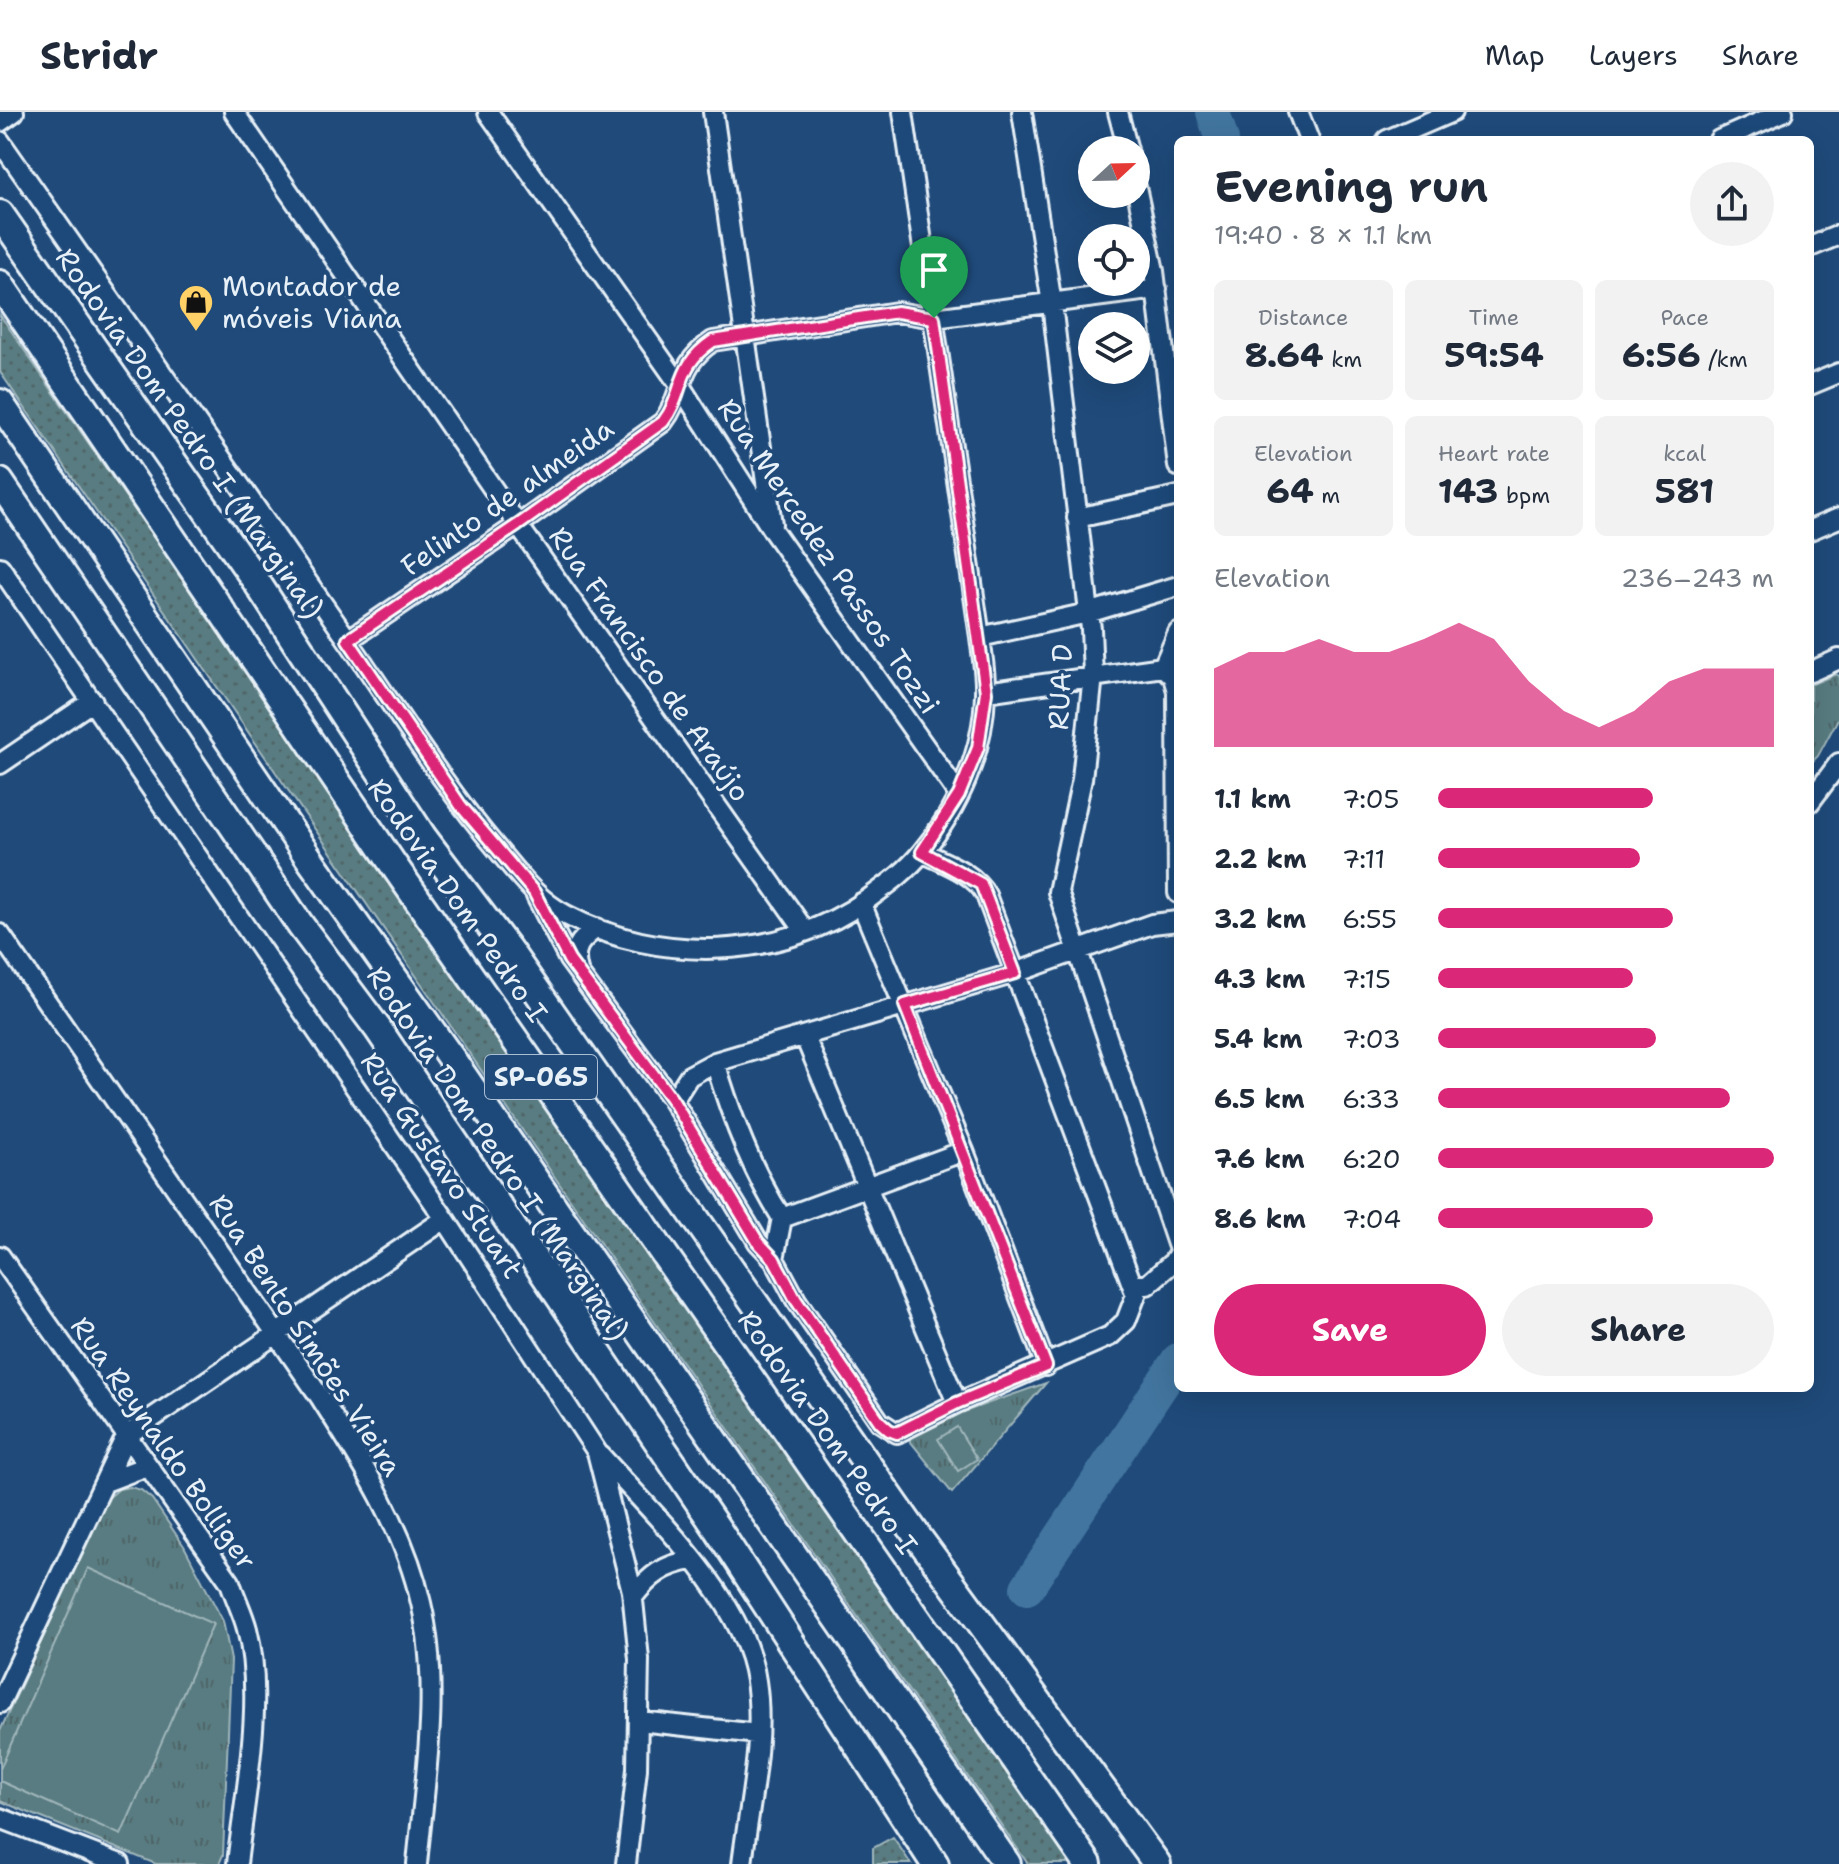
<!DOCTYPE html>
<html lang="en">
<head>
<meta charset="utf-8">
<style>
	body { margin:0; font-family:"Shantell Sans",sans-serif; background:#f2f2f3; color:#1f2937; height:100vh; display:flex; flex-direction:column; font-size:30px; white-space:nowrap }
	* { box-sizing:border-box; margin:0 }
	p { font-size:26px; color:#747a83 }
	.icon { flex:none; width:44px; height:44px; fill:none; stroke:currentColor; stroke-width:2; stroke-linecap:round; stroke-linejoin:round }
	.map { position:relative; flex:1; overflow:hidden }
	.side { position:absolute; left:1174px; top:24px; width:640px; height:1256px; display:flex; flex-direction:column; background:#fff; border-radius:12px; box-shadow:0 8px 32px #0002 }
	.side>* { flex:none }
	.needle { width:52px; rotate:68deg }
	.buttons { position:absolute; left:1078px; top:24px; display:grid; gap:16px }
	.buttons a { display:grid; place-items:center; width:72px; height:72px; border-radius:50%; background:#fff; box-shadow:0 8px 32px #0002; font-size:40px }
	.pin { position:absolute; display:grid; place-items:center; width:68px; height:68px; color:#fff; margin:-82px -34px; border-radius:50% 50% 50% 0; rotate:-45deg; box-shadow:0 0 8px #0007 }
	.pin .icon { rotate:45deg }
	.round { display:grid; place-items:center; flex:none; width:84px; height:84px; border-radius:42px; background:#f2f2f3 }
	.summary { display:flex; align-items:center; justify-content:space-between; height:136px; padding:0 40px }
	h1 { font-size:44px; font-weight:700; line-height:60px }
	.figures { display:grid; grid-template-columns:repeat(3,1fr); gap:12px; height:136px; padding:8px 40px }
	.figures div { display:grid; align-content:center; border-radius:12px; background:#f2f2f3; text-align:center }
	.figures b { font-size:34px; font-weight:700 }
	.figures small { font-size:22px; font-weight:400 }
	.figures p { font-size:22px }
	.chart { height:224px; padding:16px 40px }
	.chart p { display:flex; justify-content:space-between }
	.chart svg { width:100%; height:144px; margin-top:8px; fill:#db2777; opacity:.7 }
	.primary-button { display:flex; gap:16px; margin-top:auto; padding:16px 40px }
	.primary-button a { flex:1; height:92px; border-radius:48px; background:#db2777; color:#fff; font-size:32px; font-weight:700; line-height:92px; text-align:center }
	.primary-button a+a { background:#f2f2f3; color:#1f2937 }
	ul { padding:0 40px; list-style:none; font-size:26px }
	li { display:grid; grid-template-columns:128px 96px 1fr; align-items:center; height:60px }
	li i { height:20px; border-radius:10px; background:#db2777 }
	header { display:flex; align-items:center; gap:48px; box-sizing:border-box; height:112px; padding:0 40px; background:#fff; border-bottom:2px solid #e0e1e3 }
	header strong { font-size:38px }
	nav { display:flex; gap:44px; margin-inline-start:auto; font-size:28px }
	.map>svg:first-child { display:block }
	.grass { fill:url(#grass-dots); stroke:#a0b6bc; stroke-width:2 }
	.park { fill:url(#park-tufts); stroke:#a0b6bc; stroke-width:2 }
	.garden { fill:#587c81; stroke:#a0b6bc; stroke-width:2 }
	.lines { fill:none; stroke-linecap:round; stroke-linejoin:round }
	.river { stroke:#42749f; stroke-width:34 }
	.minor-casing { stroke:#e8f1f8; stroke-width:24 }
	.highway-casing { stroke:#e8f1f8; stroke-width:32 }
	.minor { stroke:#1f4a7a; stroke-width:18 }
	.highway { stroke:#1f4a7a; stroke-width:26 }
	.route-casing { stroke:#fff; stroke-width:16 }
	.route { stroke:#db2777; stroke-width:10 }
	.labels { text-anchor:middle; stroke-width:7; stroke-linejoin:round; paint-order:stroke }
	.shield { fill:#1f4a7a; stroke:#acbfd2; stroke-width:2 }
	.shield-label { font-size:26px; font-weight:bold; fill:#e8f1f8 }
	.poi-label { font-size:28px; fill:#e8f1f8; stroke:#1f4a7a; text-anchor:start }
	.street-label { font-size:28px; fill:#e8f1f8; stroke:#1f4a7a }
</style>
</head>
<body>
<header>
<strong>Stridr</strong>
<nav><a>Map</a><a>Layers</a><a>Share</a></nav>
</header>
<div class="map">
<svg width="1839" height="1752" viewBox="0 0 1839 1752">
	<defs>
		<pattern id="grass-dots" width="8" height="8" patternUnits="userSpaceOnUse" patternTransform="scale(2)"><rect width="8" height="8" fill="#587c81"/><path d="M2 2h.1M6 6h.1" fill="none" stroke="#506568" stroke-width="1.8" stroke-linecap="round"/></pattern>
		<pattern id="park-tufts" width="24" height="20" patternUnits="userSpaceOnUse" patternTransform="scale(2)"><rect width="24" height="20" fill="#587c81"/><path d="M3 7l-1-3M5 7V3M7 7l1-3M15 17l-1-3M17 17v-4M19 17l1-3" fill="none" stroke="#506568"/></pattern>
	</defs>
	<rect width="100%" height="100%" fill="#1f4a7a"/>
	<filter id="ink" filterUnits="userSpaceOnUse"><feTurbulence type="fractalNoise" baseFrequency=".0125" numOctaves="2"/><feDisplacementMap in="SourceGraphic" scale="16" xChannelSelector="R" yChannelSelector="G"/><feConvolveMatrix kernelMatrix="1 2 1 2 8 2 1 2 1" color-interpolation-filters="sRGB"/></filter>
	<g filter="url(#ink)">
		<path class="grass" d="M 0,203 L 1070,1752 L 1028,1752 L 0,260 Z
			M 893,1725 L 911,1752 L 873,1752 L 873,1736 Z"/>
		<path class="park" d="M 1836,562 L 1839,564 L 1839,605 L 1818,644 L 1810,652 L 1810,573 Z
			M 1046,1271 L 952,1381 L 910,1329 L 918,1316 Z
			M 130,1375 L 141,1378 L 152,1387 L 184,1434 L 223,1509 L 231,1548 L 223,1743 L 219,1752 L 156,1752 L 0,1689 L 0,1619 L 107,1387 L 119,1377 Z"/>
		<path class="garden" d="M 957,1315 L 977,1347 L 958,1359 L 938,1327 Z
			M 88,1456 L 213,1512 L 121,1723 L 0,1669 L 0,1657 Z"/>
		<g class="lines">
			<path class="river" d="M 1213,0 L 1222,28
				M 1027,1476 L 1178,1248"/>
			<g class="minor-casing">
				<path id="minor" d="M 234,0 L 518,413 L 805,819
					M 488,0 L 679,272 L 773,419 L 959,683
					M 713,0 L 772,412
					M 1022,0 L 1052,192 L 1091,517 L 1093,563 L 1082,667 L 1058,780 L 1178,1135
					M 1118,0 L 1128,38
					M 1298,0 L 1309,28
					M 0,10 L 14,0
					M 1387,28 L 1452,0
					M 1719,28 L 1783,0
					M 0,29 C 115,194 231,359 345,524 C 395,596 441,671 498,738 C 518,762 537,788 566,803 C 659,852 782,849 868,787 C 887,773 907,759 922,740 C 959,696 984,638 985,581 C 986,563 982,543 980,525 L 903,0
					M 1136,75 L 1154,159 L 1178,354
					M 1810,135 L 1839,123
					M 1810,273 L 1839,261
					M 1077,406 L 1178,384
					M 1810,418 L 1839,406
					M 0,455 L 445,1107 L 597,1340 L 632,1479 L 639,1547 L 637,1657 L 626,1752
					M 980,525 L 1088,501 L 1178,474
					M 348,528 L 518,413 L 663,310 C 686,280 674,255 713,229 L 897,200 L 934,206 L 1157,177
					M 1163,555 L 1173,565 L 1177,579 L 1178,781
					M 1163,555 L 1178,521
					M 1810,560 L 1839,547
					M 986,580 L 1163,555
					M 0,652 L 93,589
					M 1810,690 L 1839,651
					M 536,784 L 569,848 L 673,989 L 758,1130 L 774,1147 L 796,1188 L 880,1310 L 897,1321 L 957,1291 L 1110,1224 L 1126,1209 L 1136,1183 L 986,783 C 974,760 944,751 922,740
					M 861,791 L 964,1039 L 1046,1254
					M 0,822 L 320,1285 C 361,1349 404,1415 421,1491 C 441,1575 425,1667 417,1752
					M 578,859 C 572,837 579,828 597,816
					M 805,925 L 957,1291
					M 715,950 C 731,1004 751,1058 782,1106 L 774,1147
					M 673,989 L 689,964 L 715,950 L 1015,861 L 1152,812 L 1178,809
					M 782,1106 L 964,1039
					M 0,1144 L 230,1470 C 235,1486 243,1501 247,1517 C 265,1586 245,1681 237,1752
					M 1133,1173 L 1147,1173 L 1173,1150 L 1178,1142
					M 601,1344 C 654,1403 745,1488 756,1569 C 765,1628 749,1693 742,1752
					M 105,1370 L 147,1354
					M 633,1485 C 650,1463 664,1453 692,1448
					M 0,1591 L 126,1324 L 445,1107
					M 639,1609 L 758,1622
					M 0,1706 L 120,1752"/>
			</g>
			<g class="highway-casing">
				<path id="highway" d="M 0,102 L 256,469 L 423,725 L 507,836 L 918,1425 L 1157,1752
					M 0,172 L 397,758 L 1088,1752
					M 0,291 L 311,749 L 451,946 L 1007,1752
					M 0,370 L 301,814 L 378,917 L 718,1418 L 935,1752"/>
			</g>
			<use href="#minor" class="minor"/>
			<use href="#highway" class="highway"/>
		</g>
	</g>
	<g class="lines" filter="url(#ink)">
		<g class="route-casing">
			<path id="route" d="M 897,200 L 934,206 L 986,580 L 978,636 L 959,683 L 922,740 L 981,772 L 1015,861 L 905,893 L 1046,1254 L 957,1291 L 897,1321 L 889,1318 L 880,1310 L 796,1188 L 774,1147 L 758,1130 L 673,989 L 569,848 L 534,780 L 461,694 L 348,528 L 518,413 L 663,310 C 686,280 674,255 713,229 Z"/>
		</g>
		<use href="#route" class="route"/>
	</g>
	<defs>
		<g id="shop-pin" transform="scale(1.8)"><path d="M0 17L-7.5 6A9.5 9.5 0 1 1 7.5 6Z" fill="#ffd166" stroke="#1f4a7a"/><path d="M-5-2.5h2.3a2.7 3.5 0 0 1 5.4 0H5L5.5 6h-11ZM-1.5-2.5h3a1.5 2.3 0 0 0-3 0Z" fill="#111"/></g>
	</defs>
	<g fill-rule="evenodd">
		<use href="#shop-pin" x="196" y="190"/>
	</g>
	<g class="labels">
		<rect class="shield" x="485" y="943" width="112" height="44" rx="6"/>
		<g class="shield-label">
			<text x="541" y="974">SP-065</text>
		</g>
		<g class="poi-label">
			<text x="222" y="184">Montador de<tspan x="222" dy="32">móveis Viana</tspan></text>
		</g>
		<g class="street-label">
			<text transform="translate(190 321) rotate(55)" y="10">Rodovia Dom Pedro I (Marginal)</text>
			<text transform="translate(507 385) rotate(-35)" y="10">Felinto de almeida</text>
			<text transform="translate(829 444) rotate(56)" y="10">Rua Mercedez Passos Tozzi</text>
			<text transform="translate(650 552) rotate(55)" y="10">Rua Francisco de Araújo</text>
			<text transform="translate(1060 575) rotate(-87)" y="10">RUA D</text>
			<text transform="translate(458 788) rotate(55)" y="10">Rodovia Dom Pedro I</text>
			<text transform="translate(498 1041) rotate(56)" y="10">Rodovia Dom Pedro I (Marginal)</text>
			<text transform="translate(442 1053) rotate(56)" y="10">Rua Gustavo Stuart</text>
			<text transform="translate(306 1223) rotate(57)" y="10">Rua Bento Simões Vieira</text>
			<text transform="translate(828 1320) rotate(55)" y="10">Rodovia Dom Pedro I</text>
			<text transform="translate(164 1331) rotate(55)" y="10">Rua Reynaldo Bolliger</text>
		</g>
	</g>
</svg>
<div class="buttons">
<a><svg class="needle" viewBox="-14 -14 28 28"><path d="M0-13l5 13h-10z" fill="#e53935"/><path d="M0 13l5-13h-10z" fill="#747a83"/></svg></a>
<a><svg class="icon" aria-label="locate" viewBox="0 0 24 24"><circle cx="12" cy="12" r="6"/><path d="M12 2v4M12 18v4M2 12h4M18 12h4"/></svg></a>
<a><svg class="icon" aria-label="layers" viewBox="0 0 24 24"><path d="M12 4l9 5-9 5-9-5zM3 14l9 5 9-5"/></svg></a>
</div>
<div class="pin" style="left:934px;top:206px;background:#1e9e55"><svg class="icon" aria-label="arrive" viewBox="0 0 24 24"><path d="M6 21V4h12l-3 4 3 4H6"/></svg></div>
<section class="side">
<div class="summary"><div><h1>Evening run</h1><p>19:40 · 8 × 1.1 km</p></div><a class="round"><svg class="icon" aria-label="share" viewBox="0 0 24 24"><path d="M12 15V3M7 8l5-5 5 5M5 13v7h14v-7"/></svg></a></div>
<div class="figures">
<div><p>Distance</p><b>8.64<small> km</small></b></div>
<div><p>Time</p><b>59:54</b></div>
<div><p>Pace</p><b>6:56<small> /km</small></b></div>
</div>
<div class="figures">
<div><p>Elevation</p><b>64<small> m</small></b></div>
<div><p>Heart rate</p><b>143<small> bpm</small></b></div>
<div><p>kcal</p><b>581</b></div>
</div>
<div class="chart"><p><span>Elevation</span>236–243 m</p>
<svg viewBox="0 0 160 44" preserveAspectRatio="none"><path d="M0 44V20L10 15L20 15L30 11L40 15L50 15L60 11L70 6L80 11L90 24L100 33L110 38L120 33L130 24L140 20L150 20L160 20V44z"/></svg>
</div>
<ul>
<li><b>1.1 km</b>7:05<i style="width:64%"></i></li>
<li><b>2.2 km</b>7:11<i style="width:60%"></i></li>
<li><b>3.2 km</b>6:55<i style="width:70%"></i></li>
<li><b>4.3 km</b>7:15<i style="width:58%"></i></li>
<li><b>5.4 km</b>7:03<i style="width:65%"></i></li>
<li><b>6.5 km</b>6:33<i style="width:87%"></i></li>
<li><b>7.6 km</b>6:20<i style="width:100%"></i></li>
<li><b>8.6 km</b>7:04<i style="width:64%"></i></li>
</ul>
<div class="primary-button"><a>Save</a><a>Share</a></div>
</section>
</div>
</body>
</html>
